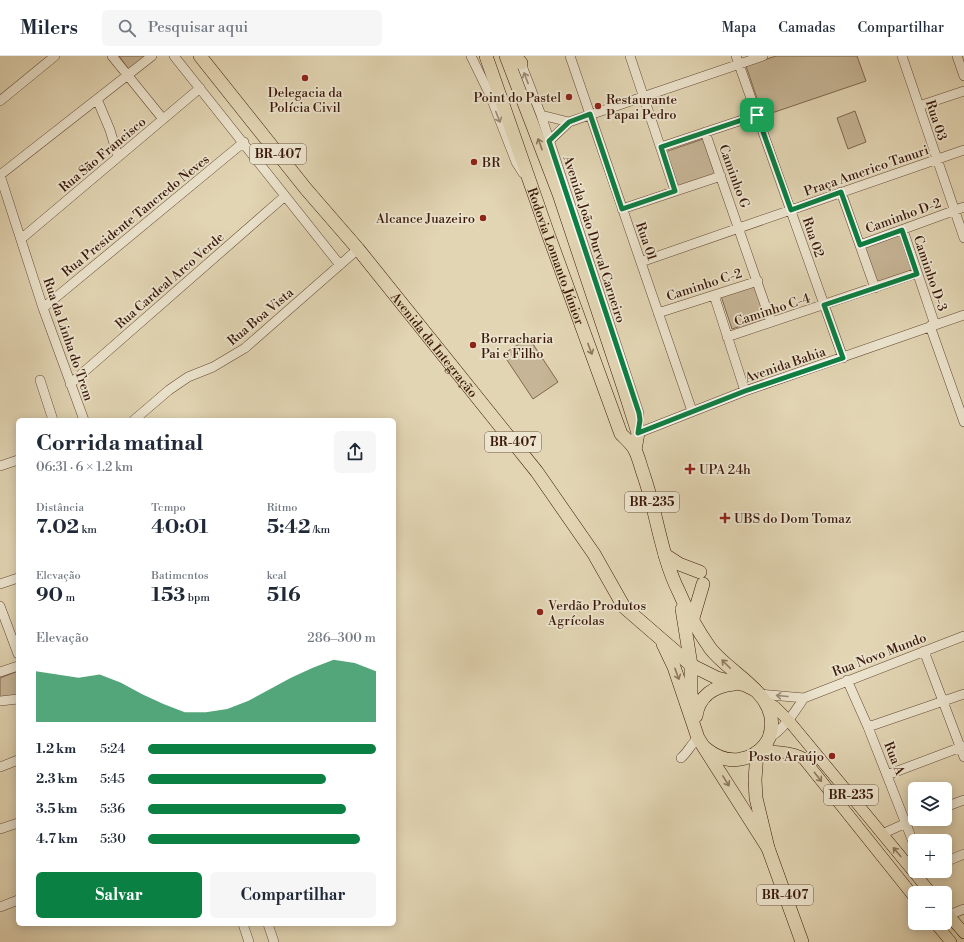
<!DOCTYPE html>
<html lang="pt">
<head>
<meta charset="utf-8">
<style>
	body { margin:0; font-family:"Libre Bodoni",serif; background:#f6f6f7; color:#1f2937; height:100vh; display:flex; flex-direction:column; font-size:15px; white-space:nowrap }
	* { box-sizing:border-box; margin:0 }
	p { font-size:13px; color:#747a83 }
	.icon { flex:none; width:22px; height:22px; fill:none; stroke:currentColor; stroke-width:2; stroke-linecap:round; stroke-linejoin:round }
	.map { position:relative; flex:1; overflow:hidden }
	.drawer { position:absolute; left:16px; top:362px; width:380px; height:508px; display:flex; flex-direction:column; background:#fff; border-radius:6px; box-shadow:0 2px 10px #0003 }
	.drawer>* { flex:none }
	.buttons { position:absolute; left:908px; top:726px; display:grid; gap:8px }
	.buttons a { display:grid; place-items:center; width:44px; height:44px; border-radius:6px; background:#fff; box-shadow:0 2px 10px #0003; font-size:20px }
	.pin { position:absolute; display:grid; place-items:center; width:34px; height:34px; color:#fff; margin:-17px; border-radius:8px; box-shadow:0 2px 6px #0006 }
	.round { display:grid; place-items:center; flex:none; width:42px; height:42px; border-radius:6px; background:#f6f6f7 }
	.head { display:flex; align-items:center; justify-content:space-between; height:68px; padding:0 20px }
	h1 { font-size:22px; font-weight:800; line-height:30px }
	.stats { display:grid; grid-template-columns:repeat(3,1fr); gap:6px; height:68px; padding:4px 20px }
	.stats div { display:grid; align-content:center }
	.stats b { font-size:20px; font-weight:800 }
	.stats small { font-size:11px; font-weight:400 }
	.stats p { font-size:11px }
	.chart { height:112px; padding:8px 20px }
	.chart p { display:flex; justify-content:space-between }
	.chart svg { width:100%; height:72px; margin-top:4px; fill:#0b8043; opacity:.7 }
	.primary-button { display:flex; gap:8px; margin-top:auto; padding:8px 20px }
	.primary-button a { flex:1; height:46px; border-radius:6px; background:#0b8043; color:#fff; font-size:16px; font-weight:800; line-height:46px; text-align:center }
	.primary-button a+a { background:#f6f6f7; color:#1f2937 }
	ul { padding:0 20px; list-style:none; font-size:13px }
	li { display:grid; grid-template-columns:64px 48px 1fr; align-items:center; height:30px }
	li i { height:10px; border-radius:5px; background:#0b8043 }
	header { display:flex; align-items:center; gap:24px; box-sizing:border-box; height:56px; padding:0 20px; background:#fff; border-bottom:1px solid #e0e1e3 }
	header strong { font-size:19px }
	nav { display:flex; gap:22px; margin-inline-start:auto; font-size:14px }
	.search { width:280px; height:36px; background:#f6f6f7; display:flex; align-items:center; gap:10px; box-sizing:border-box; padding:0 14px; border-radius:6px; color:#747a83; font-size:15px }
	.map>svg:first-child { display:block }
	.green { fill:#c6b596; stroke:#806750 }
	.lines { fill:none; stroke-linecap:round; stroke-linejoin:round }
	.minor-casing { stroke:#654835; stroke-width:10 }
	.major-casing { stroke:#3b190b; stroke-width:12 }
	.highway-casing { stroke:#3b190b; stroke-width:14 }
	.minor { stroke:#ece4ce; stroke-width:9 }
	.major { stroke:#e2d5b3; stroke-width:11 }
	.highway { stroke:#e2d5b3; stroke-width:13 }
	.oneway { stroke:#9c8976 }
	.oneway2 { stroke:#8e775f }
	.route-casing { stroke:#fff; stroke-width:8 }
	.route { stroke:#0b8043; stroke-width:5 }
	.poi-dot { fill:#8f2418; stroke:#ece4ce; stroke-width:1.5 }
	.labels { text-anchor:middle; stroke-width:3.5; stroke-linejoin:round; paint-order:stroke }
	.shield { fill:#ece4ce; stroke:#705646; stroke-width:1 }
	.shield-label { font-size:12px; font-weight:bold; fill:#3b190b }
	.poi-label { font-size:13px; fill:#3b190b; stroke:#ece4ce; text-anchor:start }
	.street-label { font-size:13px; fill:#3b190b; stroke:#ece4ce }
</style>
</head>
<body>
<header>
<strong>Milers</strong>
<div class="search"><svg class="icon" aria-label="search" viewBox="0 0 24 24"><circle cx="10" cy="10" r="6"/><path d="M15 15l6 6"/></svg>Pesquisar aqui</div>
<nav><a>Mapa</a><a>Camadas</a><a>Compartilhar</a></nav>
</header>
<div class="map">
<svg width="964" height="886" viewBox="0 0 964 886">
	<rect width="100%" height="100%" fill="#e2d5b3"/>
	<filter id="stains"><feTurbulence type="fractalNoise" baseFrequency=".005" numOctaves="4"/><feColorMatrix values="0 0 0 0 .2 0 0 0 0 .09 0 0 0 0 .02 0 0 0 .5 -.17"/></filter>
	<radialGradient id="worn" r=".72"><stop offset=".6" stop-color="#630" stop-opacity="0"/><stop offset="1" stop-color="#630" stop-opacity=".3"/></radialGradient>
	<path class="green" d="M 119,0 L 148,0 L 130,15 Z
		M 776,0 L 857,0 L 866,25 L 763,60 L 746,10 Z
		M 855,55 L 866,86 L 848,93 L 837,62 Z
		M 703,83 L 716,120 L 678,132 L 665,96 Z
		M 902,176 L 915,214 L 876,227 L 863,189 Z
		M 755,229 L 766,262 L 732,273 L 721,240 Z
		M 529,282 L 558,326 L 533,343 L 503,298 Z
		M 18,615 L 18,642 L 0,643 L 0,622 Z"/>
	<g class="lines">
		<g class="minor-casing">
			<path id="minor" d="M 112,0 L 163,63
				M 174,0 L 340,209
				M 471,0 L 490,39 L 516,106 L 523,117
				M 570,0 L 692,355
				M 630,0 L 675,135
				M 736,0 L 843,302
				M 902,0 L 964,182
				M 957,0 L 964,20
				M 519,2 L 541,59 L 639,357 L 639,371
				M 97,43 L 110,74 L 118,101
				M 0,45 L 55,0
				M 919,50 L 964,35
				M 541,59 L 569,66 L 763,0
				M 705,76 L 771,266
				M 549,85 L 569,66
				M 661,91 L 757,59
				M 0,119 L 43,252 L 84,364
				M 0,119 L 152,0
				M 841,136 L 875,232
				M 622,153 L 721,120
				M 903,174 L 935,269
				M 21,183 L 200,32
				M 860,189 L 964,151
				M 641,206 L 964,94
				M 714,239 L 745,335
				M 43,252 L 244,86
				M 658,257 L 758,225
				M 930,270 L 964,366
				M 727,281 L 917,217
				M 40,324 L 53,364
				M 70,328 L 285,140
				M 134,364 L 169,334 L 188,321 L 213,311 L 245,292 L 358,193
				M 638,377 L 745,335 L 964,259
				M 0,410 L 18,404
				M 0,528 L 18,522
				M 0,550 L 18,598
				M 924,595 L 964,701
				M 0,616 L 18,610
				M 847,624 L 868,671 L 915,791
				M 760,638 L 804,642 L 964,580
				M 0,645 L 18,643
				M 868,671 L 964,638
				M 768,683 C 785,672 793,658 804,642
				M 681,702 C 688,696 691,688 698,682
				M 0,711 L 18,704
				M 887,719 L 964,690
				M 945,751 L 964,744
				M 0,773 L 18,767
				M 882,778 L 915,763
				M 945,806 L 964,798
				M 0,851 L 18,844
				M 949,859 L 964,853
				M 243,868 L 249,886
				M 268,868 L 274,886"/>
		</g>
		<g class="major-casing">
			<path id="major" d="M 767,646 L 775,651 L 789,665 L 931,837
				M 762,692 C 776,698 789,694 803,702 L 915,842
				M 945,855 L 964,877
				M 935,867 L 951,886"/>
		</g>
		<g class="highway-casing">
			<g id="highway">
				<path id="s1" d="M 200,0 L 306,133 L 358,193 L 537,416 L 594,498 L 624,551 L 691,609 L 717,622 L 745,629 L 755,634"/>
				<path id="s2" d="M 486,0 L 547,175 L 621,378 C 626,383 632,388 635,394 C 639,402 641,412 644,420 C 657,458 661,500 679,536 C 687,555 698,575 710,592 C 731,620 784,639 769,682 C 764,693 753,701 741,703 C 727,706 716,701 705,692"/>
				<path d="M 506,0 L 559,138 L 625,336 L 638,377 L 635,394"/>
				<path d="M 515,0 L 521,7"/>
				<path d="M 665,499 L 679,508 L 700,516"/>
				<path d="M 682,553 L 691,609 L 691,638 L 694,648"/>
				<path d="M 693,562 L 703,528"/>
				<path d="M 663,588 L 674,611 L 698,682 L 768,792"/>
				<path d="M 696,660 C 699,639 715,630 734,628"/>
				<path d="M 757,696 L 755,724 L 756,742 L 768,792 L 802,886"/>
			</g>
		</g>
		<use href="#minor" class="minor"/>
		<use href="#major" class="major"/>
		<use href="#highway" class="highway"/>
	</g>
	<defs><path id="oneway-shaft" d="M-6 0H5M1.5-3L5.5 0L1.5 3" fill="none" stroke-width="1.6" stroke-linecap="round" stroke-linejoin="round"/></defs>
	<g class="oneway">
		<use href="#oneway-shaft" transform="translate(526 22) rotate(-111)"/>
		<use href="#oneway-shaft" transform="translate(498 61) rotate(68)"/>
		<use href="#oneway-shaft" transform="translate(782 640) rotate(-175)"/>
	</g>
	<g class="oneway2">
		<use href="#oneway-shaft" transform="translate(540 88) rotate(-110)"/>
		<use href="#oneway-shaft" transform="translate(590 293) rotate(69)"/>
		<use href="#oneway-shaft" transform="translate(726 608) rotate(-135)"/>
		<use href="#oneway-shaft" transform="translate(677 618) rotate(70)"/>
		<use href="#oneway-shaft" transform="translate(818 721) rotate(52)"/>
		<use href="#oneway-shaft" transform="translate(726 725) rotate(58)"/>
		<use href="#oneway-shaft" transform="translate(897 796) rotate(-130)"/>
	</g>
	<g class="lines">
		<g class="route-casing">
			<path id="route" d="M 590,58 L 622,153 L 675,135 L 661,91 L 757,59 L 791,154 L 841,136 L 860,189 L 902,174 L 917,218 L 824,249 L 843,302 L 745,335 L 638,377 L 640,364 L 639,357 L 549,85 L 569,66 Z"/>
		</g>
		<use href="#route" class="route"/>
	</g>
	<g class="poi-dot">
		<circle cx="305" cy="22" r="4"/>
		<circle cx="569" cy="41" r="4"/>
		<circle cx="598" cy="50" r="4"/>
		<circle cx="474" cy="106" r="4"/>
		<circle cx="483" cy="162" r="4"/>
		<circle cx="473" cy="289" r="4"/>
		<path d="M688 407h4v4h4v4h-4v4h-4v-4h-4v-4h4z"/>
		<path d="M723 456h4v4h4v4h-4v4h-4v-4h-4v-4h4z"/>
		<circle cx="540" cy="556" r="4"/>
		<circle cx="832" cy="700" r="4"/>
	</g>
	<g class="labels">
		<g class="shield">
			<rect x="250" y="88" width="56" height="20" rx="3"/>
			<rect x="485" y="376" width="56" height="20" rx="3"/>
			<rect x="625" y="436" width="54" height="20" rx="3"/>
			<rect x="824" y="729" width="54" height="20" rx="3"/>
			<rect x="757" y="829" width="56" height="20" rx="3"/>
		</g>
		<g class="shield-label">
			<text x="278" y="102">BR-407</text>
			<text x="513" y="390">BR-407</text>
			<text x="652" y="450">BR-235</text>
			<text x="851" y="743">BR-235</text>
			<text x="785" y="843">BR-407</text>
		</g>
		<g class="poi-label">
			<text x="305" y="41" text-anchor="middle">Delegacia da<tspan x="305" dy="15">Polícia Civil</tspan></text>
			<text x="561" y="46" text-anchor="end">Point do Pastel</text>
			<text x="606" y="48">Restaurante<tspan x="606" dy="15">Papai Pedro</tspan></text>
			<text x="482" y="111">BR</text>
			<text x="475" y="167" text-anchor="end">Alcance Juazeiro</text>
			<text x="481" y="287">Borracharia<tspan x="481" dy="15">Pai e Filho</tspan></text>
			<text x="699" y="418">UPA 24h</text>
			<text x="734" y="467">UBS do Dom Tomaz</text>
			<text x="548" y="554">Verdão Produtos<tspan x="548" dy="15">Agrícolas</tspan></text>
			<text x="824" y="705" text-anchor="end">Posto Araújo</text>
		</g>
		<g class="street-label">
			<text transform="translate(937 64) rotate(72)" y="5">Rua 03</text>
			<text transform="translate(102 98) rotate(-40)" y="5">Rua São Francisco</text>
			<text transform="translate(866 114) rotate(-19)" y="5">Praça Americo Tanuri</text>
			<text transform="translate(735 120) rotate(70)" y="5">Caminho G</text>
			<text transform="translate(135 159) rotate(-39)" y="5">Rua Presidente Tancredo Neves</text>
			<text transform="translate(903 159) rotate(-20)" y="5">Caminho D-2</text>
			<text transform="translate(814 181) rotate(71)" y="5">Rua 02</text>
			<text transform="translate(595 183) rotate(72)" y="5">Avenida João Durval Carneiro</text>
			<text transform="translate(647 185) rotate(71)" y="5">Rua 01</text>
			<text dy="5" stroke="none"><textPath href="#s2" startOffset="212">Rodovia Lomanto Júnior</textPath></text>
			<text transform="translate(931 217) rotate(71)" y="5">Caminho D-3</text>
			<text transform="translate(169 224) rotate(-41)" y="5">Rua Cardeal Arco Verde</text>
			<text transform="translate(704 228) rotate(-18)" y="5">Caminho C-2</text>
			<text transform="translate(772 253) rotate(-18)" y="5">Caminho C-4</text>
			<text transform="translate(260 260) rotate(-40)" y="5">Rua Boa Vista</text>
			<text transform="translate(69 283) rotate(71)" y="5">Rua da Linha do Trem</text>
			<text dy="5" stroke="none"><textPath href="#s1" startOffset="372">Avenida da Integração</textPath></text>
			<text transform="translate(785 308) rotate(-19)" y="5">Avenida Bahia</text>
			<text transform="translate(879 598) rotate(-21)" y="5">Rua Novo Mundo</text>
			<text transform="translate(895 702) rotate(68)" y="5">Rua A</text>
		</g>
	</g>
	<rect width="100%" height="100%" filter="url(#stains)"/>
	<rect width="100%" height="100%" fill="url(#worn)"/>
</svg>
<div class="buttons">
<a><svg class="icon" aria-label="layers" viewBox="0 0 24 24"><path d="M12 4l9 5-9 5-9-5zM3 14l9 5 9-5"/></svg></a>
<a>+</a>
<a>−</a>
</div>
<div class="pin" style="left:757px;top:59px;background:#1e9e55"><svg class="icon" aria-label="arrive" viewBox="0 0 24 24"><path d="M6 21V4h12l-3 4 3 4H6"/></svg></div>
<section class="drawer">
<div class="head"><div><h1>Corrida matinal</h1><p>06:31 · 6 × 1.2 km</p></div><a class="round"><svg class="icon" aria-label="share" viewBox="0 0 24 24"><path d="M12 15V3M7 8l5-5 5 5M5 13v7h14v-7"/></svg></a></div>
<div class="stats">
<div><p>Distância</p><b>7.02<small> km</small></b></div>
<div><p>Tempo</p><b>40:01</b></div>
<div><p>Ritmo</p><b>5:42<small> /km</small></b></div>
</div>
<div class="stats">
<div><p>Elevação</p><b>90<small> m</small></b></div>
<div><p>Batimentos</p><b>153<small> bpm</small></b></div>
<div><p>kcal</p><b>516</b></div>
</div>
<div class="chart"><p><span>Elevação</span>286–300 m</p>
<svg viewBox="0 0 160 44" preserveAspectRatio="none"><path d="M0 44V13L10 15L20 17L30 15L40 20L50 27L60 33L70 38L80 38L90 36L100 31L110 24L120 17L130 11L140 6L150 8L160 13V44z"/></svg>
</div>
<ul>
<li><b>1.2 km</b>5:24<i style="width:100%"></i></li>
<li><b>2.3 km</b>5:45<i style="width:78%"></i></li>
<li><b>3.5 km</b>5:36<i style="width:87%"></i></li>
<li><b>4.7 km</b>5:30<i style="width:93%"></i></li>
</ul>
<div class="primary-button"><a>Salvar</a><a>Compartilhar</a></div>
</section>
</div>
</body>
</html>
